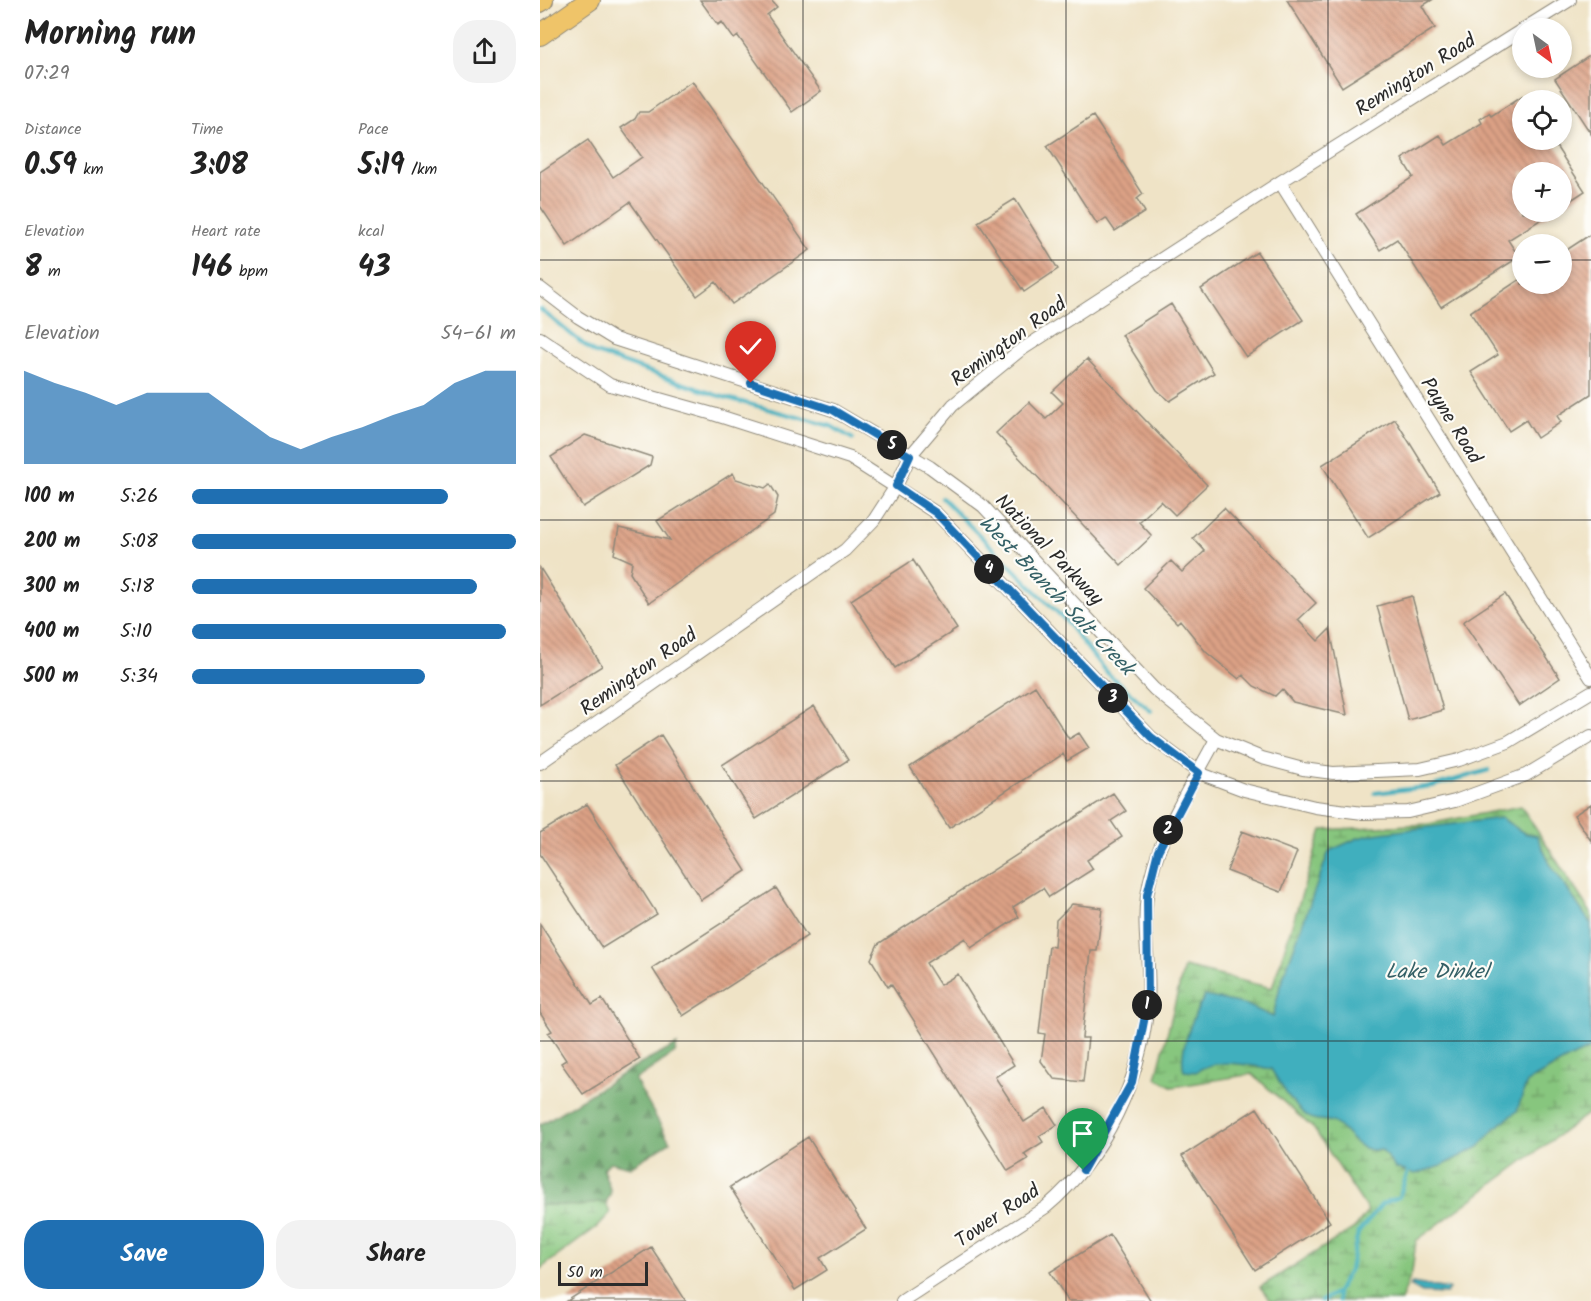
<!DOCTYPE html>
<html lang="en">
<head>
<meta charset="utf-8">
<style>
	body { margin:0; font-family:Kalam,sans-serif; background:#f2f2f2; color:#222; height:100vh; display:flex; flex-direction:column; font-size:22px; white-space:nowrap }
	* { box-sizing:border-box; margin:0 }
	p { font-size:20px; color:#767676 }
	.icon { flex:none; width:33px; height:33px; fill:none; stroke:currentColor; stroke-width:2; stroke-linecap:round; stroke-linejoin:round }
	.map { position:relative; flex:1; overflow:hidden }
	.sheet { display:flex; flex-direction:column; background:#fff; width:540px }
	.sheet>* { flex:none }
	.needle { width:39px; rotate:147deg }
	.buttons { position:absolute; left:972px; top:18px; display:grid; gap:12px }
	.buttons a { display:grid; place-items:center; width:60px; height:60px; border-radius:50%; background:#fff; box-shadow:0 3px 9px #0003; font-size:30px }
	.scale { position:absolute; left:18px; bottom:15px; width:90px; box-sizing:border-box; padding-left:6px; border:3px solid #2b2b2b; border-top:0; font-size:16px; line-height:21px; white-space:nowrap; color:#2b2b2b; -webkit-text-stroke:4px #fdfcf7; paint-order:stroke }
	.pin { position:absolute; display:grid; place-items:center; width:51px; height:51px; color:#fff; margin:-62px -26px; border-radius:50% 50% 50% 0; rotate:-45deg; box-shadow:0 0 6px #0007 }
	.pin .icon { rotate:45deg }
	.km { position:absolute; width:30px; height:30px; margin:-15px; border-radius:50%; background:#222; color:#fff; font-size:16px; line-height:30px; text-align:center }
	.round { display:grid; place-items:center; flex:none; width:63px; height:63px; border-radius:24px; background:#f2f2f2 }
	.head { display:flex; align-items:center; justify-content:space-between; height:102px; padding:0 24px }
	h1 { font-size:33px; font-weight:700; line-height:45px }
	.stats { display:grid; grid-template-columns:repeat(3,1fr); gap:9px; height:102px; padding:6px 24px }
	.stats div { display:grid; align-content:center }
	.stats b { font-size:30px; font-weight:700 }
	.stats small { font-size:16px; font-weight:400 }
	.stats p { font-size:16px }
	.chart { height:168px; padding:12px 24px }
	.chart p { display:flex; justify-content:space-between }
	.chart svg { width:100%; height:108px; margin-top:6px; fill:#1f6fb2; opacity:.7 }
	.cta { display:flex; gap:12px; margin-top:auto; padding:12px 24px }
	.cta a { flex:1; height:69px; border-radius:24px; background:#1f6fb2; color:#fff; font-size:24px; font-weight:700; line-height:69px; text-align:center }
	.cta a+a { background:#f2f2f2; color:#222 }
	ul { padding:0 24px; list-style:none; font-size:20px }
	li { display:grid; grid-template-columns:96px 72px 1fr; align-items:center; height:45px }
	li i { height:15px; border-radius:8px; background:#1f6fb2 }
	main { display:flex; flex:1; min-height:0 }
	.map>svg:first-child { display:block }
	.forest { fill:url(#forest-firs); stroke:#4c6b4c; stroke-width:1.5 }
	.wetland { fill:url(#wetland-marsh); stroke:#597854; stroke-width:1.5 }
	.water { fill:#41afbe; stroke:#366d74; stroke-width:1.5 }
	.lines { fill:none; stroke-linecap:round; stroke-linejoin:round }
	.stream { stroke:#41afbe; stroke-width:4 }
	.building { fill:url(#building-back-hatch) }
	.street-casing { stroke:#8d8778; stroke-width:14 }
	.primary-casing { stroke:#8d8778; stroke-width:22 }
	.street { stroke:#fff; stroke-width:12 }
	.primary { stroke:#efc469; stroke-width:20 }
	.route-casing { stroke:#fff; stroke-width:12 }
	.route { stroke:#1f6fb2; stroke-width:8 }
	.grid { fill:none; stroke:#2b2b2b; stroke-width:1.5; stroke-opacity:0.55 }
	.labels { text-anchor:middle; stroke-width:4.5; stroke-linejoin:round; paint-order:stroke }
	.street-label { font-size:20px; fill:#2b2b2b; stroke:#fdfcf7 }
	.water-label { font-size:21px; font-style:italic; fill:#346066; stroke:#fdfcf7 }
</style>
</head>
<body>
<main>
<section class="sheet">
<div class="head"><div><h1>Morning run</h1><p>07:29</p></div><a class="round"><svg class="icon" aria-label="share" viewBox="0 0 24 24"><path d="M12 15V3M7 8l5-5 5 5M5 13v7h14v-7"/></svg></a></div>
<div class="stats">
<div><p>Distance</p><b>0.59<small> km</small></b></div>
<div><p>Time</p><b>3:08</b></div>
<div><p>Pace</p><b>5:19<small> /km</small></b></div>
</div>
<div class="stats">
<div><p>Elevation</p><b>8<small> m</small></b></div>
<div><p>Heart rate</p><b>146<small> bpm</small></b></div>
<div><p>kcal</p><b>43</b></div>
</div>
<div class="chart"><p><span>Elevation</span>54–61 m</p>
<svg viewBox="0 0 160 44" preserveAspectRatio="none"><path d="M0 44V6L10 11L20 15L30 20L40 15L50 15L60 15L70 24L80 33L90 38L100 33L110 29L120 24L130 20L140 11L150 6L160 6V44z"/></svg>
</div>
<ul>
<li><b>100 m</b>5:26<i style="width:79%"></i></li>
<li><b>200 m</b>5:08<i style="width:100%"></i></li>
<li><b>300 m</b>5:18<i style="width:88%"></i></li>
<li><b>400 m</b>5:10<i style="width:97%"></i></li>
<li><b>500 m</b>5:34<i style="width:72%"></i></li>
</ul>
<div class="cta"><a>Save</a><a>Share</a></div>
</section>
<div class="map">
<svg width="1051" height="1301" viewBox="0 0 1051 1301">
	<defs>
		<pattern id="forest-firs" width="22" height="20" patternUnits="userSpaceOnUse" patternTransform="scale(1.5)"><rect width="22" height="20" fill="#6dab6d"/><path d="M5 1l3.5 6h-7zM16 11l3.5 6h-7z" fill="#5a8b5a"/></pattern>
		<pattern id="wetland-marsh" width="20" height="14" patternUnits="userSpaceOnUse" patternTransform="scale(1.5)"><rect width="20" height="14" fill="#87c67e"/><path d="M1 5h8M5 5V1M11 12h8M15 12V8" fill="none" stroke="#6fa167"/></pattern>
		<pattern id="building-back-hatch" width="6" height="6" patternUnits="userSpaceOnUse" patternTransform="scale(1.5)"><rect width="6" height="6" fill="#dca185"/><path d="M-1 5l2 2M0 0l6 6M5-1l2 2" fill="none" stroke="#b3836d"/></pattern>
	</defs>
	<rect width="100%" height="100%" fill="#fdfcf7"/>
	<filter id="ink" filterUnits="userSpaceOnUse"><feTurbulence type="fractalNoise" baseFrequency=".0167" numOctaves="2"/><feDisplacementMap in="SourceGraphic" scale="12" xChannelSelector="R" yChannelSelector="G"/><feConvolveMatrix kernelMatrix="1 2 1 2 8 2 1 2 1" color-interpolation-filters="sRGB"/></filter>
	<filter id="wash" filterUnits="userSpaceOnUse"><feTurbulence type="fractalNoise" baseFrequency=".008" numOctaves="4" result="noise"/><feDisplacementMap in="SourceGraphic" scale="24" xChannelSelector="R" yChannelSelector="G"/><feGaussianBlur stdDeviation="1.35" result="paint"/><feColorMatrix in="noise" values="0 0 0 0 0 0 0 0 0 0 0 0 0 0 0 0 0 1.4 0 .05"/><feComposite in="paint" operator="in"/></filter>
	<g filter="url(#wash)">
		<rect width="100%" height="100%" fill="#efe3c6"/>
		<path class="forest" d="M 137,1045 L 135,1053 L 95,1080 L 130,1142 L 90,1167 L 70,1162 L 63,1169 L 71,1192 L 66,1203 L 42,1206 L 0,1205 L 0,1125 L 89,1070 Z"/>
		<path class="wetland" d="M 981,806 L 1051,913 L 1051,1111 L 876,1241 L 872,1272 L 861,1301 L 731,1301 L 720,1287 L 816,1227 L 828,1211 L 774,1129 L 712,1074 L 633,1087 L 616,1078 L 644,967 L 732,988 L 782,830 L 888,824 Z
			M 57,1202 L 66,1203 L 70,1213 L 57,1227 L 0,1269 L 0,1205 L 42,1206 Z"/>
		<path class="water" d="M 961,818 L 984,833 L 997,836 L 1010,864 L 1051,924 L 1051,1049 C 1028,1057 1009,1071 987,1082 L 977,1111 L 954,1129 L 939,1147 L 901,1166 L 875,1174 L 855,1168 L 842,1150 C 818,1153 812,1137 796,1124 C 790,1119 780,1121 773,1119 C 757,1114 739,1082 731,1069 C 706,1065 677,1057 656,1072 L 644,1071 C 638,1051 654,1013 665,996 L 707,1005 L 733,1017 L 740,986 L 789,851 L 818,838 L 834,834 Z
			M 872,1283 L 909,1289 L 906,1294 L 882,1293 L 870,1286 Z"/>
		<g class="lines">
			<path class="stream" d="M 0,309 L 53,352 L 176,395 L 291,426 L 313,439
				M 402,498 L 525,620 L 565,671 L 611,711
				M 835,793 L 893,786 L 949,770
				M 781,1301 L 797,1292
				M 798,1301 L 797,1292 L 810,1269 L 818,1233 L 842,1204 L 859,1197 L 868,1172"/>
		</g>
		<g id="blocks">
			<path class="building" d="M 160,0 L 231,0 L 237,7 L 227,15 L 281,91 L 252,112 L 198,36 L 194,39 L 182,22 L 178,25 Z
				M 747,0 L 892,0 L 882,6 L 895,28 L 802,87 Z
				M 1051,55 L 1051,134 L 1015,79 Z
				M 152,81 L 270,250 L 192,304 L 176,282 L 157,296 L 90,202 L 27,246 L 0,206 L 0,172 L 48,140 L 73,177 L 102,157 L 81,128 L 95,119 L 99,112 L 108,112 Z
				M 982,96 L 982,140 L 1012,140 L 1045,191 L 1022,206 L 1022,172 L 982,172 L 982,212 L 1013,212 L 968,240 L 979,257 L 901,307 L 857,239 L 840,250 L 816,214 L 873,177 L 862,159 L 900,135 L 906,145 L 942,123 L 940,119 L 949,113 L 951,116 Z
				M 553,116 L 603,194 L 597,199 L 605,212 L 575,231 L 566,218 L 557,224 L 507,146 Z
				M 475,199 L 518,269 L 484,292 L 438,222 Z
				M 1051,234 L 1051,394 L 1017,416 L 1021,422 L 997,438 L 986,420 L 969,431 L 931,372 L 958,355 L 930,312 L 982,278 L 982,284 L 1022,284 L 1022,253 Z
				M 717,252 L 763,320 L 706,357 L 661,289 Z
				M 631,304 L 674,373 L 630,401 L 617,390 L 582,335 Z
				M 547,359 L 667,485 L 635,515 L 621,501 L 599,522 L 612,536 L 581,565 L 456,433 L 489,402 L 506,419 L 523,403 L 512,392 Z
				M 855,419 L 900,492 L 828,538 L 782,465 Z
				M 45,435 L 112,457 L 110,465 L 43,507 L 11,457 Z
				M 193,473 L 196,479 L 225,488 L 230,484 L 238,497 L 234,515 L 109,603 L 90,573 L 92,562 L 74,554 L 79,528 L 130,540 L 117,521 Z
				M 684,508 L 776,603 L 758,620 L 778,641 L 790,629 L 807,715 L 753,702 L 742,689 L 735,696 L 714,686 L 703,675 L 699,679 L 666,652 L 640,620 L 637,623 L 603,588 L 631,561 L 642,572 L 665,551 L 653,538 Z
				M 373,560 L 417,629 L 355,668 L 311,600 Z
				M 0,568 L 62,666 L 0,705 Z
				M 965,594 L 1020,678 L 979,706 L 923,622 Z
				M 872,596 L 903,710 L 868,720 L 837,606 Z
				M 495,686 L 529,739 L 539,733 L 549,748 L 527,761 L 523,754 L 409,828 L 370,767 Z
				M 274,706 L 308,760 L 216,819 L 182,765 Z
				M 121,735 L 206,871 L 161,900 L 75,765 Z
				M 573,793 L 586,811 L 571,821 L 582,837 L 547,860 L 553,869 L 509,897 L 503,888 L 473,907 L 479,917 L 431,948 L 425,938 L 386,963 L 400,985 L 418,974 L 474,1065 L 455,1077 L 484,1122 L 506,1108 L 517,1125 L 499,1136 L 503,1142 L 484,1154 L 488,1159 L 468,1171 L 351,984 L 348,987 L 331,959 L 338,944 Z
				M 47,804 L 117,914 L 62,948 L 0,854 L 0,833 Z
				M 1051,804 L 1051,841 L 1034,815 Z
				M 702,831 L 757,852 L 741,892 L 687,871 Z
				M 236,888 L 267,936 L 143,1016 L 112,968 Z
				M 532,904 L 562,908 L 557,951 L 551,951 L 542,1038 L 548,1038 L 543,1082 L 514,1079 L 501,1061 L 505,1034 L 499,1033 L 509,946 L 514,947 L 516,920 Z
				M 0,924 L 52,1005 L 62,999 L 100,1059 L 43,1094 L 21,1063 L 26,1060 L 8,1033 L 12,1031 L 0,1013 Z
				M 717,1108 L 790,1222 L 715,1270 L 642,1156 Z
				M 268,1137 L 326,1229 L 280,1258 L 287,1270 L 255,1290 L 190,1187 Z
				M 570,1235 L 611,1301 L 528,1301 L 510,1272 Z
				M 111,1247 L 146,1301 L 27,1301 Z"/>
		</g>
	</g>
	<g filter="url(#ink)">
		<use href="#blocks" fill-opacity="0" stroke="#8d8778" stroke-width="1.5"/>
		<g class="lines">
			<g class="street-casing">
				<path id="street" d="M 985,28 L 1030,0
					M 740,182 L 1051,678
					M 0,288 L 38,317 L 74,339 L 293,410 L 390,467 L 443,506 L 614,689 L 676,739 L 722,758 L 763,769 L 793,773 L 880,769 L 919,760 L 968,742 L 1051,692
					M 0,338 L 70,385 L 173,414 L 310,458 L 396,513 L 611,737 L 659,773 L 704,790 L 775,807 L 823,813 L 868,812 L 915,801 L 986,775 L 1051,736
					M 0,763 L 305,550 L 334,520 L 356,486 L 370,456 L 413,405 L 478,352 L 740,182 L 982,30
					M 362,1301 L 506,1207 C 565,1157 602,1078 608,1001 C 611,966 602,931 607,896 C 615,839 650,789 676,739"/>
			</g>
			<g class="primary-casing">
				<path id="primary" d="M 0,2 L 3,0
					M 0,35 L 50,0"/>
			</g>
			<use href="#street" class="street"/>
			<use href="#primary" class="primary"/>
		</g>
	</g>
	<g class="lines" filter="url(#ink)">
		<g class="route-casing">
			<path id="route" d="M 211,383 L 293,410 L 370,456 L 356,486 L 396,513 L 611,737 L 659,773 L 618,851 L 607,895 L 608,1001 L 592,1082 L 543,1170"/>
		</g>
		<use href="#route" class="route"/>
	</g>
	<path class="grid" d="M 263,0 L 263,1301M 526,0 L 526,1301M 788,0 L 788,1301M 0,260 L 982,260M 1022,260 L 1051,260M 0,520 L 1051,520M 0,781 L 1051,781M 0,1041 L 1051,1041"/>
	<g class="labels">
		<g class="street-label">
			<text transform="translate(875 74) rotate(-32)" y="7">Remington Road</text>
			<text transform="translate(468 341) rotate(-36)" y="7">Remington Road</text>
			<text transform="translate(912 420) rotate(58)" y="7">Payne Road</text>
			<text transform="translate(510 549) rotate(46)" y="7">National Parkway</text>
			<text transform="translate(98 671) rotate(-35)" y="7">Remington Road</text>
			<text transform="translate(457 1215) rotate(-34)" y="7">Tower Road</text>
		</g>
		<g class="water-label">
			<text transform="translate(517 595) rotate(46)" y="7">West Branch Salt Creek</text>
			<text x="897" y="978">Lake Dinkel</text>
		</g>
	</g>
</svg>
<div class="buttons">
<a><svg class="needle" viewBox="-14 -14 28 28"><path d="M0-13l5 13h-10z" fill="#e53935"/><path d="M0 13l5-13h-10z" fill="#767676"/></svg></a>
<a><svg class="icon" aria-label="locate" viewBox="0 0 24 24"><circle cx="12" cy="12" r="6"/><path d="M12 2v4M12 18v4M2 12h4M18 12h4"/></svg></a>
<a>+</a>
<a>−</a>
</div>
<div class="scale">50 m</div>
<div class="pin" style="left:543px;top:1170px;background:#1e9e55"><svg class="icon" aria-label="arrive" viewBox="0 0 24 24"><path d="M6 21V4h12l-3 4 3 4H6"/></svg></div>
<div class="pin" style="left:211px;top:383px;background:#d93025"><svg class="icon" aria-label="check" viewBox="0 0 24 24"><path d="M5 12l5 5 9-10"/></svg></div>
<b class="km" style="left:607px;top:1005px">1</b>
<b class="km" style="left:628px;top:830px">2</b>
<b class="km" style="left:573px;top:698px">3</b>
<b class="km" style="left:449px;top:569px">4</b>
<b class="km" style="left:352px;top:445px">5</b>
</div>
</main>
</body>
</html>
